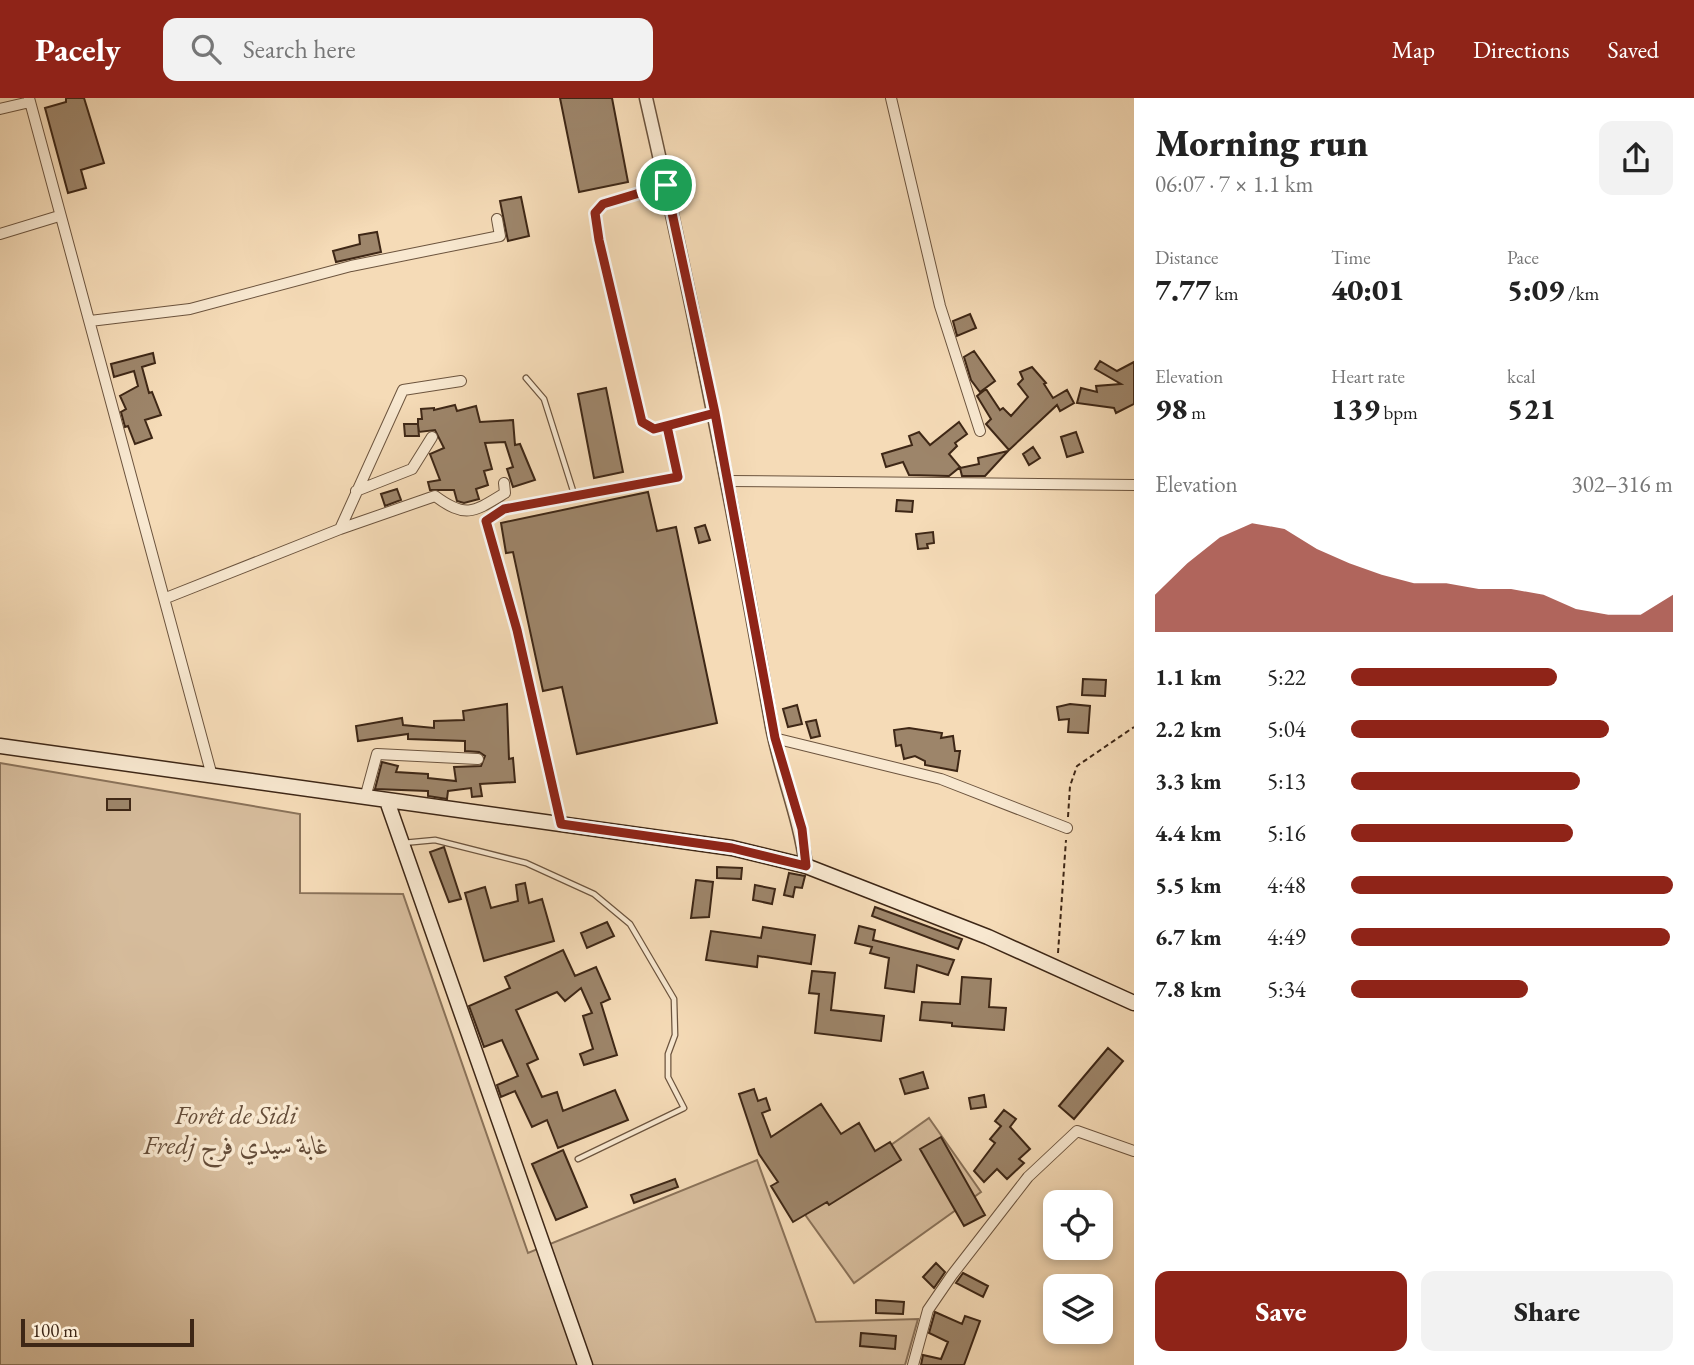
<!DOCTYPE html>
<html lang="en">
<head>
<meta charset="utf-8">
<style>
	body { margin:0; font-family:"EB Garamond",Amiri,serif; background:#f2f2f2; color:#222; height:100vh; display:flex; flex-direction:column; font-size:26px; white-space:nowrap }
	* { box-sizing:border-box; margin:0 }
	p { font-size:23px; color:#767676 }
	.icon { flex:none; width:38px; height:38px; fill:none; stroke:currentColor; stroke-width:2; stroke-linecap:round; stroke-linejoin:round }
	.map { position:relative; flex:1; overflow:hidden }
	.sheet { display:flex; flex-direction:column; background:#fff; width:560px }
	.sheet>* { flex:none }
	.buttons { position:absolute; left:1043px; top:1092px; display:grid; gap:14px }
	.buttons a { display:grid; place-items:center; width:70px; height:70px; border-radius:14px; background:#fff; box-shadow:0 4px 10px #0003; font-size:35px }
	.scale { position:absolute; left:21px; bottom:18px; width:173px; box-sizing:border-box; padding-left:7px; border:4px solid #3e2716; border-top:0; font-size:19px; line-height:24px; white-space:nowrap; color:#3e2716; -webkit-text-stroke:5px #f8e8d0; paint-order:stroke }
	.pin { position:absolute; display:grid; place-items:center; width:60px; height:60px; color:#fff; margin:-30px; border:4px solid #fff; border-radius:50%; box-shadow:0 2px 7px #0007 }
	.round { display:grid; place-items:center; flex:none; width:74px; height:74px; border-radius:14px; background:#f2f2f2 }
	.headline { display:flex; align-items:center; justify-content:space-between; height:119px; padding:0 21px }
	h1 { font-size:38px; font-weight:800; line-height:52px }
	.stats { display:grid; grid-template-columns:repeat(3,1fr); gap:10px; height:119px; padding:7px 21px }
	.stats div { display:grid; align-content:center }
	.stats b { font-size:30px; font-weight:800 }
	.stats small { font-size:19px; font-weight:400 }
	.stats p { font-size:19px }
	.chart { height:196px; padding:14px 21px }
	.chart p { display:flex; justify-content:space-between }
	.chart svg { width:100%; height:126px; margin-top:7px; fill:#8f2418; opacity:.7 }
	.cta { display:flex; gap:14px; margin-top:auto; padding:14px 21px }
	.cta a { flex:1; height:80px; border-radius:14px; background:#8f2418; color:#fff; font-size:28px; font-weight:800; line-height:80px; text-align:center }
	.cta a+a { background:#f2f2f2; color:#222 }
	ul { padding:0 21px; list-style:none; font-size:23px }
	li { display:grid; grid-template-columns:112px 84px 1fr; align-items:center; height:52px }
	li i { height:18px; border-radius:9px; background:#8f2418 }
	header { display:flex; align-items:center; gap:42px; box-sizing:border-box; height:98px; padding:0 35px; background:#8f2418; color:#fff }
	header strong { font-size:33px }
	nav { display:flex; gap:38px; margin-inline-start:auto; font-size:24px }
	.search { width:490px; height:63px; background:#f2f2f2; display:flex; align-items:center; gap:18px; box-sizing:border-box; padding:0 24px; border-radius:14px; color:#767676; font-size:26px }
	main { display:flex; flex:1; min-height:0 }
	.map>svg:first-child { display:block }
	.green { fill:#d6bc9c; stroke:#8a7259; stroke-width:2 }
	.building { fill:#9d856a; stroke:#3e2716; stroke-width:2 }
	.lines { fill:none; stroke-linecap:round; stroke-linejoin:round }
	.service-casing { stroke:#6c543e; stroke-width:7 }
	.minor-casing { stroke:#6c543e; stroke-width:12 }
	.tertiary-casing { stroke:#6c543e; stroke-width:15 }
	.secondary-casing { stroke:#3e2716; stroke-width:17 }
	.path { stroke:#3e2716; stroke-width:2; stroke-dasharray:5 3.5; stroke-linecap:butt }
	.service { stroke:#f8e8d0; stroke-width:4.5 }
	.minor { stroke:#f8e8d0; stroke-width:10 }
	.tertiary { stroke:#f8e8d0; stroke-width:12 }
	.secondary { stroke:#f8e8d0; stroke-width:14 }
	.route-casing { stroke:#fff; stroke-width:14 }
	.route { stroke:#8f2418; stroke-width:9 }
	.labels { text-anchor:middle; stroke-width:7; stroke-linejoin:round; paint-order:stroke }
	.park-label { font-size:26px; font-style:italic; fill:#644c38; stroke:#f8e8d0 }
</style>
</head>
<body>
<header>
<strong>Pacely</strong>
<div class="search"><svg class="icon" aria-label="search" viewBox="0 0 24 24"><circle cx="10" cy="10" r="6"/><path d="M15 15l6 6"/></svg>Search here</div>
<nav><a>Map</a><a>Directions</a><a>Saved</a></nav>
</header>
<main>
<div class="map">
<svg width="1134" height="1267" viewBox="0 0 1134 1267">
	<rect width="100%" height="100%" fill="#f5dbb7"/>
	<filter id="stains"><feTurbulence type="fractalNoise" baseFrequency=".00286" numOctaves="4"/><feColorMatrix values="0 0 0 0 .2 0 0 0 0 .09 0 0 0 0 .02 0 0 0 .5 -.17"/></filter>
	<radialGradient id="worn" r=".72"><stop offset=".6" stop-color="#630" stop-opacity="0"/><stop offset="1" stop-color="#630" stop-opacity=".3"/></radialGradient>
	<path class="green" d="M 0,665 L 300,716 L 300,795 L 403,796 L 528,1155 L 757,1062 L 816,1224 L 918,1221 L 905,1267 L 0,1267 Z
		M 929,1020 L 981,1094 L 854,1185 L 801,1111 Z"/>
	<path class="building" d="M 66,0 L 84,0 L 104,65 L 81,72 L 86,90 L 68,95 L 45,10 L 66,4 Z
		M 560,0 L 612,0 L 628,84 L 579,94 Z
		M 521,99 L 529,138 L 508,143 L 500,103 Z
		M 377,134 L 381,154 L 336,164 L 333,153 L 360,146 L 359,137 Z
		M 970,216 L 976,230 L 957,238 L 953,223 Z
		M 974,253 L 995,283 L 980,294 L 971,282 L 964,259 Z
		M 153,255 L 155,265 L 142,269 L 149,295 L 152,294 L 161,317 L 145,322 L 152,340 L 135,346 L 128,328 L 125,329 L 121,314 L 126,311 L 120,298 L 138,288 L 134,273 L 114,279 L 111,266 Z
		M 1100,263 L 1117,273 L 1134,264 L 1134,306 L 1116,315 L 1114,310 L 1077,305 L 1081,290 L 1097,294 L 1096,288 L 1121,286 L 1095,271 Z
		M 1032,269 L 1046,285 L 1044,286 L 1053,300 L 1067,292 L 1074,305 L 1060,313 L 1057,307 L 1009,352 L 986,326 L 991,321 L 977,298 L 986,291 L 1000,312 L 1003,310 L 1011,318 L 1028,299 L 1018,286 L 1023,281 L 1020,274 Z
		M 606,290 L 623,374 L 594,380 L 578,296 Z
		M 455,307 L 457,313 L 476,308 L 480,324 L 513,322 L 515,347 L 520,346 L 535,382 L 513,389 L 507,371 L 513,369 L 505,344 L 485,345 L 492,371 L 484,373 L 488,387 L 476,391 L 479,401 L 464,405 L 457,403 L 454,392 L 430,392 L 428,384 L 440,382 L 430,356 L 444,350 L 435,332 L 419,334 L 418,327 L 419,338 L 405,338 L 404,326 L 418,326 L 418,321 L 422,321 L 421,311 L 434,310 L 434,312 Z
		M 959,324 L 967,336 L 955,345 L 957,348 L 949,356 L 960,369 L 949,378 L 909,377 L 903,364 L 886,369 L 882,356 L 912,347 L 909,338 L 919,334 L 930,347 Z
		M 1076,334 L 1083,354 L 1067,359 L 1061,339 Z
		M 1033,349 L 1040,360 L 1029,367 L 1023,356 Z
		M 1008,353 L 985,378 L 962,378 L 960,370 L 979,366 L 978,360 Z
		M 397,391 L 401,402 L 385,408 L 381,396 Z
		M 648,394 L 657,433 L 676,429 L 717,625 L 577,656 L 562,589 L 543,593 L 513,454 L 506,455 L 501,425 Z
		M 897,402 L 913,403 L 912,414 L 896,413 Z
		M 705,427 L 710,442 L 699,445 L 695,430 Z
		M 933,434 L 934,445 L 927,446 L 928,450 L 918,451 L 916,436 Z
		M 1083,581 L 1106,582 L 1105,598 L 1082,597 Z
		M 507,606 L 509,661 L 513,660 L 515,684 L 480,686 L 482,698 L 472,699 L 471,690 L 448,693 L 447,701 L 428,698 L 428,693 L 375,691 L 382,664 L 398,668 L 396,674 L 428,676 L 428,680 L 456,683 L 454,669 L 481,668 L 485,658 L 479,654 L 465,653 L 465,643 L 408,641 L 408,636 L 358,643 L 356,628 L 402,620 L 403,627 L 434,630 L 434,623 L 464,622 L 463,613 Z
		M 1070,606 L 1090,608 L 1088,635 L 1068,634 L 1069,621 L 1059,622 L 1057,609 Z
		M 797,607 L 802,626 L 788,629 L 783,611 Z
		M 816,622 L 820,638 L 811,640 L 806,624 Z
		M 909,630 L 942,635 L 941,640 L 953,638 L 955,653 L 960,653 L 957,673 L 925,667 L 925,663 L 915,658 L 904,661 L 901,647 L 896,648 L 894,632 Z
		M 107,701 L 130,701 L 130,712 L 107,712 Z
		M 444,749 L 461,801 L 449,804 L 430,754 Z
		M 717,769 L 742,770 L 741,781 L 717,780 Z
		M 789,775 L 805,778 L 802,790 L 795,789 L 793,799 L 784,797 Z
		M 696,782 L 713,784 L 709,819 L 691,820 Z
		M 525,785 L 529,805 L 542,801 L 554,843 L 484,863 L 465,795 L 485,789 L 491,810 L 518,803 L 516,787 Z
		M 755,787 L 775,791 L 772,806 L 753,802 Z
		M 875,809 L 962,841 L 958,851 L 872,818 Z
		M 607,824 L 614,838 L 587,850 L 581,835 Z
		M 859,828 L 875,832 L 873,842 L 954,862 L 948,877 L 917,867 L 914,894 L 885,890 L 889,860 L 870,855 L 872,849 L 855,845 Z
		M 763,829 L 815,837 L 811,866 L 758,858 L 757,869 L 706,862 L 711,833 L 761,840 Z
		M 563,852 L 575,878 L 596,869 L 610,901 L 601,905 L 617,957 L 584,967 L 580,956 L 593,951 L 583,918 L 592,915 L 581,890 L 565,903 L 557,894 L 516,912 L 538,961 L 527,966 L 542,999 L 557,994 L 563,1013 L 615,992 L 628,1022 L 558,1050 L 547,1022 L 532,1029 L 515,993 L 501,999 L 497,987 L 518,978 L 502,942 L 484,949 L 469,908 L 510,890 L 505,879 Z
		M 812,873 L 835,875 L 831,912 L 884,918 L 881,943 L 815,935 L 819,896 L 809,895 Z
		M 962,879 L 991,881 L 989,909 L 1006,910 L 1004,932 L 952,928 L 952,925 L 920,922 L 922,904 L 960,906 Z
		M 1108,950 L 1123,963 L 1074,1021 L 1059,1008 Z
		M 923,974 L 928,990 L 905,996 L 900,981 Z
		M 754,991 L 758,1003 L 766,1000 L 770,1012 L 762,1015 L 771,1039 L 821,1006 L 841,1036 L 859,1025 L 875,1053 L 890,1044 L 901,1062 L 829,1107 L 827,1104 L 793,1124 L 771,1088 L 778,1084 L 759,1056 L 739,996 Z
		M 984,997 L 986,1009 L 971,1011 L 969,1000 Z
		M 1004,1012 L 1016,1021 L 1010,1029 L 1030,1051 L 1019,1061 L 1024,1065 L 1007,1081 L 997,1071 L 984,1084 L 974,1073 L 995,1045 L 990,1041 L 1001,1028 L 995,1023 Z
		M 941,1039 L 985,1117 L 964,1128 L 920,1051 Z
		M 563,1052 L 587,1109 L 556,1122 L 532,1066 Z
		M 675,1081 L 678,1089 L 634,1105 L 631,1097 Z
		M 936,1165 L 945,1174 L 934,1190 L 923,1179 Z
		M 963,1175 L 988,1188 L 983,1199 L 956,1185 Z
		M 876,1202 L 904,1204 L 903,1216 L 876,1215 Z
		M 935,1214 L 962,1226 L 965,1218 L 980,1223 L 964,1267 L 921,1267 L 923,1257 L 941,1261 L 948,1244 L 929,1235 Z
		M 861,1235 L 896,1238 L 895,1251 L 860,1248 Z"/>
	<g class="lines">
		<g class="service-casing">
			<path id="service" d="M 664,88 L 603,106 L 595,115 L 599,142 L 642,324 L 654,331 L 710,316
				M 526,280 L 544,301 L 575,399
				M 561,723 L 517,532 L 486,423 L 504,411 L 678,378 L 667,328
				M 403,745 L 435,742 L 526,765 L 594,796 L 630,826 L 674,901 L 675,937 L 668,956 L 668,979 L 684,1010 L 578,1061"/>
		</g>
		<g class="minor-casing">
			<path id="minor" d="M 29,0 L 212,678
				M 891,0 L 940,208 L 980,333
				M 0,11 L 30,4
				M 0,136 L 59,118
				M 90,223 L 190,211 L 351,168 L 500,138 L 497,121
				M 729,383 L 1134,387
				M 356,393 L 412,371 L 432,339
				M 340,431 L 403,292 L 461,283
				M 166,500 L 340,431 L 435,398 C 466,421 474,414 505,395 L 504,385
				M 774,640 L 941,681 L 1067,730
				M 365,700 L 377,656 L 478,661
				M 913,1267 L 928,1212 L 952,1177 L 1028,1079 L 1077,1033 L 1134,1053"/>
		</g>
		<g class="tertiary-casing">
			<path id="tertiary" d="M 646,0 C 694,209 735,418 772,629 C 781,676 800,720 806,768"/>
		</g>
		<g class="secondary-casing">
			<path id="secondary" d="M 0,648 L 732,750 L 806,768 L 988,839 L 1134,905
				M 387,703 L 585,1267"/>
		</g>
		<path class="path" d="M 1068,719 L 1070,688 L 1077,668 L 1134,629
			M 1058,855 L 1066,742"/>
		<use href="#service" class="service"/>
		<use href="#minor" class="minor"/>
		<use href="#tertiary" class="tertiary"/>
		<use href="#secondary" class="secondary"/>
	</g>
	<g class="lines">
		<g class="route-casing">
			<path id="route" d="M 666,87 L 715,315 L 667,328 L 678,379 L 504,411 L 486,423 L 517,532 L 561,726 L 732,750 L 806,768 L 802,731 L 775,640 L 715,315 L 654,331 L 642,324 L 599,142 L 595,115 L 603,106 L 666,87"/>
		</g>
		<use href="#route" class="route"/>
	</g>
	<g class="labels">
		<g class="park-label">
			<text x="236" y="1026">Forêt de Sidi<tspan x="236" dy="30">Fredj غابة سيدي فرج</tspan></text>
		</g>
	</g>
	<rect width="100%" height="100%" filter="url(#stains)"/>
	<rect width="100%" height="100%" fill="url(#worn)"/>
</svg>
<div class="buttons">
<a><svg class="icon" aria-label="locate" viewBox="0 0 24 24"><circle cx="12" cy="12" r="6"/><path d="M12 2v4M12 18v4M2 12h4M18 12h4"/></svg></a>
<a><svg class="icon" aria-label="layers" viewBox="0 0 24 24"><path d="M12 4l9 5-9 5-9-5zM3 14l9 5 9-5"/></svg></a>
</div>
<div class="scale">100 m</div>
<div class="pin" style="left:666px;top:87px;background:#1e9e55"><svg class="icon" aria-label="arrive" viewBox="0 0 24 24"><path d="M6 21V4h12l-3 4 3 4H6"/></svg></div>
</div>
<section class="sheet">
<div class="headline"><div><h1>Morning run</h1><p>06:07 · 7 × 1.1 km</p></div><a class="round"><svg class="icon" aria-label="share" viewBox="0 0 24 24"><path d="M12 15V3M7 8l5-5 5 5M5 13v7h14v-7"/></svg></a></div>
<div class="stats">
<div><p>Distance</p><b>7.77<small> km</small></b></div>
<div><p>Time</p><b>40:01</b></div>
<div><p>Pace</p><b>5:09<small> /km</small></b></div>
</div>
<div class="stats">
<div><p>Elevation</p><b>98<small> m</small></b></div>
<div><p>Heart rate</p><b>139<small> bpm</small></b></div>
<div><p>kcal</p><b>521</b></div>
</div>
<div class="chart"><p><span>Elevation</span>302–316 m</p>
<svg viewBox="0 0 160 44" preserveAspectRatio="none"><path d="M0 44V31L10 20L20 11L30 6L40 8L50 15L60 20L70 24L80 27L90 27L100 29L110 29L120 31L130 36L140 38L150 38L160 31V44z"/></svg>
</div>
<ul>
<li><b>1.1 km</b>5:22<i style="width:64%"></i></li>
<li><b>2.2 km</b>5:04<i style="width:80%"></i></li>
<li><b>3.3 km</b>5:13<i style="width:71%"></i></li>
<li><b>4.4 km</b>5:16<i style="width:69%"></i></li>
<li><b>5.5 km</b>4:48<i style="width:100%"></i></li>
<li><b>6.7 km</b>4:49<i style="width:99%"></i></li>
<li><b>7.8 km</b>5:34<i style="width:55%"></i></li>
</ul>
<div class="cta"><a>Save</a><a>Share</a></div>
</section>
</main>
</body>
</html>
